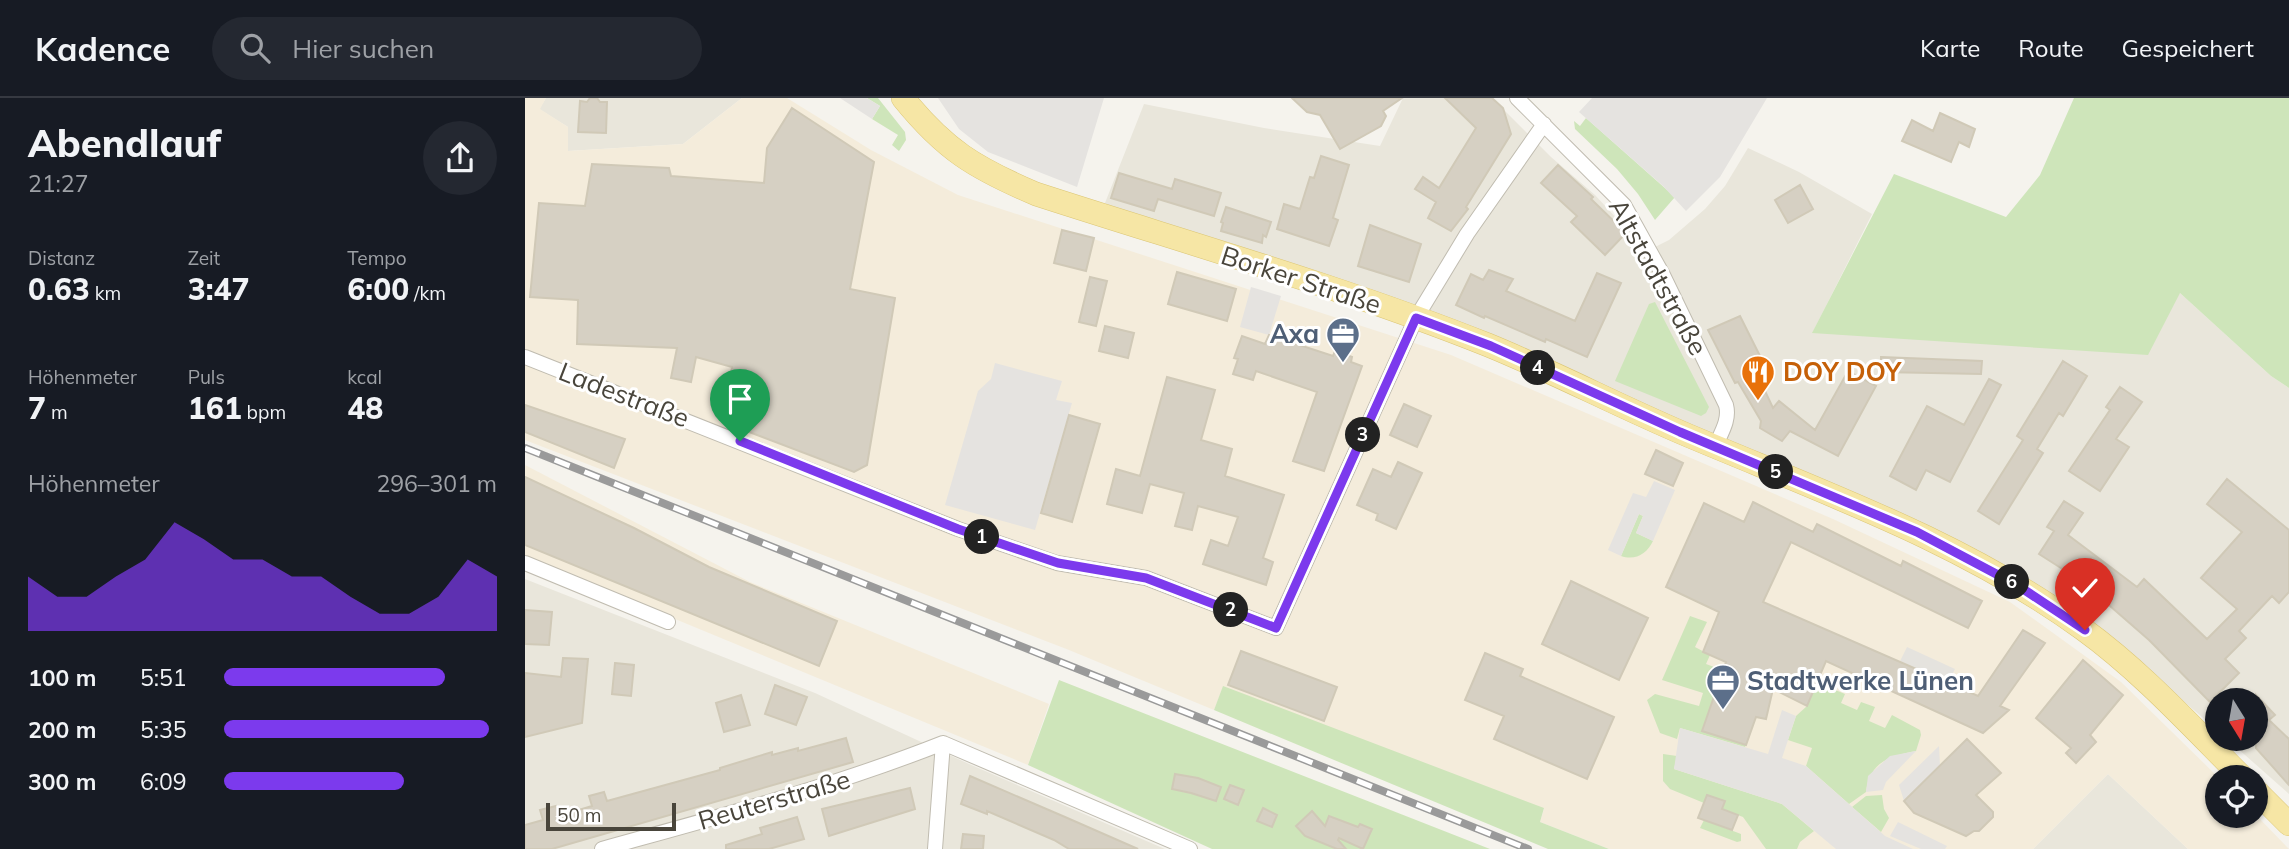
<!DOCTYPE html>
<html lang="de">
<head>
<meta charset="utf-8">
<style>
	body { margin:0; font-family:Mulish,sans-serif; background:#242831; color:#f1f3f6; height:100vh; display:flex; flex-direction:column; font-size:26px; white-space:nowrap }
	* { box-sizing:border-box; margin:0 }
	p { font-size:23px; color:#9ea1a6 }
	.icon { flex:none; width:38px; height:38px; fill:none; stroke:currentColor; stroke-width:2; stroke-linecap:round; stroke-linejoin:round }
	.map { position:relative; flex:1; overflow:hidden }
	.panel { display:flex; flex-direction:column; background:#171b24; width:525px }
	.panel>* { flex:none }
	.needle { width:46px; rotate:169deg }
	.controls { position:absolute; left:1680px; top:590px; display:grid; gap:14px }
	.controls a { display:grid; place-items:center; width:63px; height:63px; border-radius:50%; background:#171b24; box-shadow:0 2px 5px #0004; font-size:35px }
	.scale { position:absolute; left:21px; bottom:18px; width:130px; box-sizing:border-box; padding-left:7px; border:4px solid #49453b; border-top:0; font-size:19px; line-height:24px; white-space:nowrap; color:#49453b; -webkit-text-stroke:5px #fff; paint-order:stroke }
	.pin { position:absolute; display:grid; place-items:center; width:60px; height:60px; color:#fff; margin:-72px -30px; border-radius:50% 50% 50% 0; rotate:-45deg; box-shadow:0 0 7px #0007 }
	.pin .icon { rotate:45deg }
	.km { position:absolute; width:35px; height:35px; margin:-18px; border-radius:50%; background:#222; color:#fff; font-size:19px; line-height:35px; text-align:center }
	.round { display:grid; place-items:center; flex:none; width:74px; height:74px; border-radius:37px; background:#242831 }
	.overview { display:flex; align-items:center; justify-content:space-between; height:119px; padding:0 28px }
	h1 { font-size:38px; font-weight:800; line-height:52px }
	.stats { display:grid; grid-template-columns:repeat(3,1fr); gap:10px; height:119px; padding:7px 28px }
	.stats div { display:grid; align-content:center }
	.stats b { font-size:30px; font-weight:800 }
	.stats small { font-size:19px; font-weight:400 }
	.stats p { font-size:19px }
	.chart { height:196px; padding:14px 28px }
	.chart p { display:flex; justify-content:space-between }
	.chart svg { width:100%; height:126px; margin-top:7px; fill:#7c3aed; opacity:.7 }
	ul { padding:0 28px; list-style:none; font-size:23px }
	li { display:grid; grid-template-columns:112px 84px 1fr; align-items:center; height:52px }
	li i { height:18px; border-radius:9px; background:#7c3aed }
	header { display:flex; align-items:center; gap:42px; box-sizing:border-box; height:98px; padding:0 35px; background:#171b24; border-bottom:2px solid #363941 }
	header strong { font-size:33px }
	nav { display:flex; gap:38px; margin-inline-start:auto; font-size:24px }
	.search { width:490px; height:63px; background:#242831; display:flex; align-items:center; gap:18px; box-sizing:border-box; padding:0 24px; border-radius:38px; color:#9ea1a6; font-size:26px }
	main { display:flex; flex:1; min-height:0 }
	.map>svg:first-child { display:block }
	.residential { fill:#e9e6db }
	.commercial { fill:#f4ecdb }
	.industrial { fill:#e5e3de }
	.green { fill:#cee5ba }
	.parking { fill:#e5e3e0 }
	.building { fill:#d6d0c3; stroke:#d0c9b7; stroke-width:2 }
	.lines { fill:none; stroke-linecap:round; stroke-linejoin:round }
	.minor-casing { stroke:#c0bcb0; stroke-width:16 }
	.primary-casing { stroke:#dbc675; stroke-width:24 }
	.minor { stroke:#fff; stroke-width:14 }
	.primary { stroke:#f6e6a5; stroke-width:23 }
	.rail-casing { stroke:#9a9a9a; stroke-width:8 }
	.rail { stroke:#fff; stroke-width:5; stroke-dasharray:16; stroke-linecap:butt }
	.route-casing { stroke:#fff; stroke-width:14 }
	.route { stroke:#7c3aed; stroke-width:9 }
	.labels { text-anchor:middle; stroke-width:6; stroke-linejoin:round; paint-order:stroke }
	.street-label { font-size:26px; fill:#49453b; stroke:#fff }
	.service-label { font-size:26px; font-weight:bold; fill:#4e5e75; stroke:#fff; text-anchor:end }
	.food-label { font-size:26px; font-weight:bold; fill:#c56008; stroke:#fff; text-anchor:start }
</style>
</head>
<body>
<header>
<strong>Kadence</strong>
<div class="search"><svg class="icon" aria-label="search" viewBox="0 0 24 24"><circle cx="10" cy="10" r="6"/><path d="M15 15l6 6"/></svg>Hier suchen</div>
<nav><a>Karte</a><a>Route</a><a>Gespeichert</a></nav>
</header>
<main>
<section class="panel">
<div class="overview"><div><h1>Abendlauf</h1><p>21:27</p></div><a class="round"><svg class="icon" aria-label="share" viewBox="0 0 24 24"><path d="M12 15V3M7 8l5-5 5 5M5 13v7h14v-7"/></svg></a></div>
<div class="stats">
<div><p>Distanz</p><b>0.63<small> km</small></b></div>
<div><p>Zeit</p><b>3:47</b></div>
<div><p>Tempo</p><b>6:00<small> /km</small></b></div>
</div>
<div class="stats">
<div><p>Höhenmeter</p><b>7<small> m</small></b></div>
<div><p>Puls</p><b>161<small> bpm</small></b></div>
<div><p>kcal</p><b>48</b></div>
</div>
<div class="chart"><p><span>Höhenmeter</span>296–301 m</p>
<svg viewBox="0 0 160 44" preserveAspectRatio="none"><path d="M0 44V25L10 32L20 32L30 25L40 19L50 6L60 12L70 19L80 19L90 25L100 25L110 32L120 38L130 38L140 32L150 19L160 25V44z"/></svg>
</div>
<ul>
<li><b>100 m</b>5:51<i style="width:81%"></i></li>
<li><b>200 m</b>5:35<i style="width:97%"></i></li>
<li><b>300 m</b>6:09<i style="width:66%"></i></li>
</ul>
</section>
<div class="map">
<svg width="1764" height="751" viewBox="0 0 1764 751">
	<rect width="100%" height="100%" fill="#f5f3ed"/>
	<path class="residential" d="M 21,0 L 217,0 L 158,46 L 43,53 L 43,29 L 14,11 Z
		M 878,0 L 967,0 L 1026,59 L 1070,97 L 1107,137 L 1128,150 L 1144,142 L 1180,111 L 1200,88 L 1223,50 L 1274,74 L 1347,116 L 1288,234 L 1655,195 L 1746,278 L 1764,290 L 1764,696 L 1702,641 L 1731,640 L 1731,602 L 1692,602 L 1692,632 L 1648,594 L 1550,519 L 1179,338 L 642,140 L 580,105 L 619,6 L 739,30 L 855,48 Z
		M 0,481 L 290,595 L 444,666 L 640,751 L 0,751 Z
		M 1583,676 L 1663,751 L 1508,751 Z"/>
	<path class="commercial" d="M 0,0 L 21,0 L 15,11 L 43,29 L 43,53 L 158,46 L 217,0 L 262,0 L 346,52 L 433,97 L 926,257 L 1308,421 L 1485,504 L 1596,584 L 1693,679 L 1692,718 L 1731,717 L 1764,751 L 1663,751 L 1583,676 L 1508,751 L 1084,751 L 1015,724 L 1019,711 L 698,589 L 689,612 L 544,552 L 0,342 Z
		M 0,367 L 225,484 L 524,606 L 503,667 L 0,459 Z"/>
	<path class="industrial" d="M 1382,549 L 1430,571 L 1423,585 L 1375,563 Z"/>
	<path class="green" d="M 342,0 L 353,0 L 380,34 L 381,42 L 374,53 L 367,47 L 373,37 L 347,21 L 355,8 Z
		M 1549,0 L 1764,0 L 1764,290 L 1746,278 L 1655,195 L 1623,257 L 1287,235 L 1369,76 L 1481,119 L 1515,77 Z
		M 1061,20 L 1150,99 L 1130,122 L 1113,96 L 1092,71 L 1050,31 L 1049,23 L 1055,28 Z
		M 1130,204 L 1184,309 L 1181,315 L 1176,318 L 1090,283 L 1124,206 Z
		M 1114,416 L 1118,418 L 1111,435 L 1128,443 C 1122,456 1110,463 1096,458 Z
		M 1165,518 L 1182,524 L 1170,549 L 1185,557 L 1181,566 L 1224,582 L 1194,584 L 1177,632 L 1221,647 L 1220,649 L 1155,630 L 1152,641 L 1135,635 L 1122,602 L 1130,596 L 1174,608 L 1178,595 L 1137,582 Z
		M 1295,579 L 1303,584 L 1303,589 L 1320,596 L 1316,605 L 1332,612 L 1336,604 L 1350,609 L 1344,623 L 1360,630 L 1367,617 L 1395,632 L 1396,637 L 1391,653 C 1364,658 1345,664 1341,694 L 1324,706 L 1281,668 L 1287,650 L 1263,642 L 1271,618 L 1282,608 Z
		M 534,582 L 965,751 L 687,751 L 503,667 Z
		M 698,588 L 1019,710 L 1015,724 L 1084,751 L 1023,751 L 689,612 Z
		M 1138,656 L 1152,658 L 1149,671 L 1257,706 L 1289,733 L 1275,744 L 1272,751 L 1241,751 L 1218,719 L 1197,711 L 1199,704 L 1179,705 L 1145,691 L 1138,683 Z
		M 1357,697 L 1359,711 L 1364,720 L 1356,734 L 1327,709 L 1341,698 Z
		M 1179,722 L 1216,736 L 1216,743 L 1212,744 L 1175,730 Z"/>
	<path class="parking" d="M 315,0 L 342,0 L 355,8 L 347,21 Z
		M 413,0 L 579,0 L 552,89 L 463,54 L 434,31 Z
		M 1067,0 L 1242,0 L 1195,79 L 1161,113 L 1138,88 L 1054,14 Z
		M 726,189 L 756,198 L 744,237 L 715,229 Z
		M 470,265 L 537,283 L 531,302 L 547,305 L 510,432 L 420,407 L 453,293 L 466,281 Z
		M 1129,383 L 1150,392 L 1128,443 L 1111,435 L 1118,418 L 1114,416 L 1096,458 L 1083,452 L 1108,395 L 1121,399 Z
		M 1257,612 L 1271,618 L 1257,660 L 1281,668 L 1360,738 L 1388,751 L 1311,751 L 1257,706 L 1149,671 L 1155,630 L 1243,656 Z
		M 1414,648 L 1415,668 L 1379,703 L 1374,687 Z
		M 1391,653 L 1361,684 L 1358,692 L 1341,694 L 1343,678 L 1365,658 Z
		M 1373,724 L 1422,748 L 1420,751 L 1396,751 L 1365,738 Z"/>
	<path class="building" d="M 65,0 L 72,0 L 75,4 L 82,4 L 81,35 L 53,34 L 55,3 L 62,4 Z
		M 767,0 L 877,0 L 858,13 L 861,18 L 856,28 L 815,51 L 795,17 L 782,14 Z
		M 920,0 L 967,0 L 978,10 L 986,36 L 941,109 L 943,111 L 926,133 L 903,120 L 911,104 L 890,91 L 898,79 L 914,90 L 951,30 Z
		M 267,10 L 349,64 L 325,191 L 370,200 L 342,367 L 329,374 L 198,324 L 207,269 L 171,259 L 166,284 L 146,280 L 152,250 L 52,246 L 53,202 L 5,199 L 14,105 L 60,108 L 67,66 L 144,70 L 146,78 L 239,85 L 242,50 Z
		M 1415,15 L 1450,31 L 1444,49 L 1434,44 L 1426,64 L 1377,43 L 1387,22 L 1408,33 Z
		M 796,58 L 824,67 L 808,120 L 813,122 L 804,148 L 752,131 L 759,106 L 775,111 L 785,79 L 789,80 Z
		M 1033,67 L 1068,99 L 1066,101 L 1101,135 L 1080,157 L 1046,124 L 1052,118 L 1016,85 Z
		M 594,75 L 647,91 L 650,81 L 696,95 L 689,118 L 633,101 L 629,113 L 586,100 Z
		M 1275,87 L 1288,111 L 1263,125 L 1250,102 Z
		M 701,109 L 746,124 L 741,139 L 738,137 L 737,145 L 696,133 L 698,125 L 696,124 Z
		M 845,127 L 896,146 L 884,184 L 833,168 Z
		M 537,132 L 569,140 L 561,173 L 529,165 Z
		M 964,172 L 988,181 L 981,193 L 1050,223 L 1072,175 L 1096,185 L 1062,259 L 1021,241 L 1020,244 L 960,218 L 959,220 L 931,207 L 946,176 L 958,182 Z
		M 652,174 L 711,191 L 702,223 L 643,206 Z
		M 565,179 L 582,183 L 571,228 L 554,224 Z
		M 1215,218 L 1241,270 L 1231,274 L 1248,310 L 1254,303 L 1290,332 L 1323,273 L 1351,288 L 1313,358 L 1265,333 L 1257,343 L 1235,330 L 1236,323 L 1213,284 L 1210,285 L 1183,232 Z
		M 580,228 L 609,235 L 603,260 L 574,253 Z
		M 744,237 L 808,258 L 810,253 L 827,259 L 826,264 L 837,268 L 799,373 L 768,363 L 792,294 L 731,273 L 728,282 L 708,276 L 713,261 L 709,260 L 717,238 L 740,246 Z
		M 1356,259 L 1457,263 L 1456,276 L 1356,274 Z
		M 1538,263 L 1562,278 L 1538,318 L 1534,315 L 1512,351 L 1518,355 L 1474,426 L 1453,413 L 1498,342 L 1492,338 Z
		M 642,279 L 690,292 L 676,342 L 707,351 L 700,378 L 759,397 L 738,460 L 748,464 L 741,487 L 678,466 L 686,442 L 703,448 L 713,419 L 673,408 L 667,432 L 650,428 L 659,395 L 625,386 L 617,415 L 582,406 L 591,371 L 615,378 Z
		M 1464,281 L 1476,287 L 1425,384 L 1401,372 L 1391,392 L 1365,378 L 1402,308 L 1439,327 Z
		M 1595,289 L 1617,304 L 1591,341 L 1604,349 L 1575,393 L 1544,373 L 1585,312 L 1581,309 Z
		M 879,306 L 906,318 L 892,349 L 865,337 Z
		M 0,307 L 100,341 L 89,370 L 0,334 Z
		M 544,317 L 575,326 L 547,424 L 516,415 Z
		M 1131,352 L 1158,365 L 1148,388 L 1120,376 Z
		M 873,364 L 897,375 L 871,431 L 851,422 L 853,416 L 832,407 L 848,371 L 866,379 Z
		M 0,379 L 109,430 L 184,469 L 312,523 L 294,568 L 0,447 Z
		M 1702,381 L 1764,432 L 1764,494 L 1754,505 L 1747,498 L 1714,533 L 1721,540 L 1700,561 L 1714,575 L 1685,604 L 1624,542 L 1585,508 L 1550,479 L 1514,456 L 1529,433 L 1522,429 L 1539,403 L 1558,415 L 1543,437 L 1612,489 L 1619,481 L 1682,541 L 1712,511 L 1676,480 L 1717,434 L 1682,406 Z
		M 1228,404 L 1288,434 L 1292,426 L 1376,468 L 1378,463 L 1457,503 L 1443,530 L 1266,444 L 1238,504 L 1453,598 L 1498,532 L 1520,545 L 1475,608 L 1484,612 L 1458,635 L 1301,563 L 1282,608 L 1248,591 L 1241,621 L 1231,619 L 1221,647 L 1177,633 L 1201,564 L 1178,554 L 1194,514 L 1141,489 L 1179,405 L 1219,424 Z
		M 1046,483 L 1123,520 L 1094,582 L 1017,546 Z
		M 0,512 L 27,514 L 24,547 L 0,546 Z
		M 716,553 L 812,589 L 799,623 L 703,587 Z
		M 960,555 L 998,571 L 995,578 L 1089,619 L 1062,681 L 969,641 L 979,618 L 940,602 Z
		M 38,560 L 63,561 L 57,625 L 0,639 L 0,575 L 36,579 Z
		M 1558,562 L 1598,597 L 1565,637 L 1571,644 L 1551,665 L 1541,655 L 1546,650 L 1511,620 Z
		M 90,565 L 109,567 L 106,598 L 87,596 Z
		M 250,587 L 282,599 L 271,627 L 240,616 Z
		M 216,597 L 225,627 L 199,634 L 191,605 Z
		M 1731,597 L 1750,617 L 1744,622 L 1764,641 L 1764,687 L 1731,650 Z
		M 321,640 L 328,664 L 27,751 L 0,751 L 0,727 L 18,722 L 15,712 L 31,708 L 34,718 L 67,708 L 64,698 L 79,694 L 82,703 L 195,672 L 195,670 L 247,654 L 247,657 L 273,650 L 273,653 Z
		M 1442,641 L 1476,675 L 1451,697 L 1468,714 L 1468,719 L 1454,733 L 1449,733 L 1441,738 L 1389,715 L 1379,703 Z
		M 650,676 L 673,680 L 696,689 L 691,703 L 666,695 L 647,691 Z
		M 445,678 L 540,719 L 613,751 L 544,751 L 529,742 L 462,713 L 462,716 L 436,706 Z
		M 705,687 L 719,692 L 713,707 L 699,701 Z
		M 385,690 L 390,711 L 304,738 L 297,711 Z
		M 1182,697 L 1200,703 L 1197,711 L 1213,717 L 1207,732 L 1173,720 Z
		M 738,710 L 752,717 L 747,729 L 732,723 Z
		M 787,713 L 800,728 L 804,718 L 833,729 L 835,726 L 847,731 L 838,751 L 814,740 L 813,742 L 821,751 L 812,751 L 780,738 L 771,728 Z
		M 272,719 L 279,741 L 244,751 L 201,751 L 201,747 L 237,736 L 235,730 Z
		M 438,736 L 459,738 L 458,751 L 436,751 Z"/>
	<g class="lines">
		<g class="minor-casing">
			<path id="minor" d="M 992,0 L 1099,107 L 1138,177 L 1201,307 C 1205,322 1196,335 1190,349
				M 0,259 L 433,431 L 532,465 L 621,480 L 751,530 L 891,220 L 942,136 L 1019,26
				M 0,465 L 143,524
				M 418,645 L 665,751
				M 77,751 C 192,719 307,689 418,645
				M 410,751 L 418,645"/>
		</g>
		<g class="primary-casing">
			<path id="primary" d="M 378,0 C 420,52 450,70 511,96 C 662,145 815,188 963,247 C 1034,276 1103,313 1174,342 C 1305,397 1441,446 1558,531 C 1616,573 1666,628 1717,679
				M 1731,693 L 1764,726"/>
		</g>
		<use href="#minor" class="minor"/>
		<use href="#primary" class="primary"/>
		<g class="rail-casing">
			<path id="rail" d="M 0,350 L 1003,751"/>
		</g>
		<use href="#rail" class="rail"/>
	</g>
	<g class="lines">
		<g class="route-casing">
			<path id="route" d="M 215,343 L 433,431 L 533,465 L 621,480 L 751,530 L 891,220 L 966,248 L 1155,334 L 1392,434 L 1492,487 L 1560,532"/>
		</g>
		<use href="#route" class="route"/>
	</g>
	<defs>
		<g id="office-pin" transform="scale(1.75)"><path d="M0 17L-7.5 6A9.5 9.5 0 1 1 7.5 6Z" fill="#5c6f8a" stroke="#fff"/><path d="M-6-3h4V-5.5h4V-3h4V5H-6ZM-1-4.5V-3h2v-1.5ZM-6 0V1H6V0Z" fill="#fff"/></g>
		<g id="restaurant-pin" transform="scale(1.75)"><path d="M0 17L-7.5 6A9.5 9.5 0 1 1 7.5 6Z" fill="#e8710a" stroke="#fff"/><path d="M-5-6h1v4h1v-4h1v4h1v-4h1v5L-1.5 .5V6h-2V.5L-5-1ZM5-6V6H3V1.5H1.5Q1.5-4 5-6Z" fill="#fff"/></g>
	</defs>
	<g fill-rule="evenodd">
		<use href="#office-pin" x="818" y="236"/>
		<use href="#restaurant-pin" x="1233" y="274"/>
		<use href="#office-pin" x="1198" y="583"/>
	</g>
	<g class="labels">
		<g class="street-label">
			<text transform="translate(1133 179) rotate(61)" y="9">Altstadtstraße</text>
			<text transform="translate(776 182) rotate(18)" y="9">Borker Straße</text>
			<text transform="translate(99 297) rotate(21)" y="9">Ladestraße</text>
			<text transform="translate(249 702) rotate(-16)" y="9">Reuterstraße</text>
		</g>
		<g class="service-label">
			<text x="794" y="245">Axa</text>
			<text x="1222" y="592" text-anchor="start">Stadtwerke Lünen</text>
		</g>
		<g class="food-label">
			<text x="1258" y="283">DOY DOY</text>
		</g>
	</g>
</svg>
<div class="controls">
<a><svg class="needle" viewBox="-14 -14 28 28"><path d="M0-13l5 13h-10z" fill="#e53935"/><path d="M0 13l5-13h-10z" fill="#9ea1a6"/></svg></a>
<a><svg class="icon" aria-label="locate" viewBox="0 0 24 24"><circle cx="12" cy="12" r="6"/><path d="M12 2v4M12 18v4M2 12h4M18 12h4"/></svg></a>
</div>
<div class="scale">50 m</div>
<div class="pin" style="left:215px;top:343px;background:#1e9e55"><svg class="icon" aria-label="arrive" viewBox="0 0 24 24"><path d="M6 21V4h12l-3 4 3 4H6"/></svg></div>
<div class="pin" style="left:1560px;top:532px;background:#d93025"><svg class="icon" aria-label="check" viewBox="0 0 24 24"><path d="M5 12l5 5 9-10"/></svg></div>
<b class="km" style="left:457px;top:439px">1</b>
<b class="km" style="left:706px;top:512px">2</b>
<b class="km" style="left:838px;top:337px">3</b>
<b class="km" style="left:1013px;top:270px">4</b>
<b class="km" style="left:1251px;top:374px">5</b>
<b class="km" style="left:1487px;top:484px">6</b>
</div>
</main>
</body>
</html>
